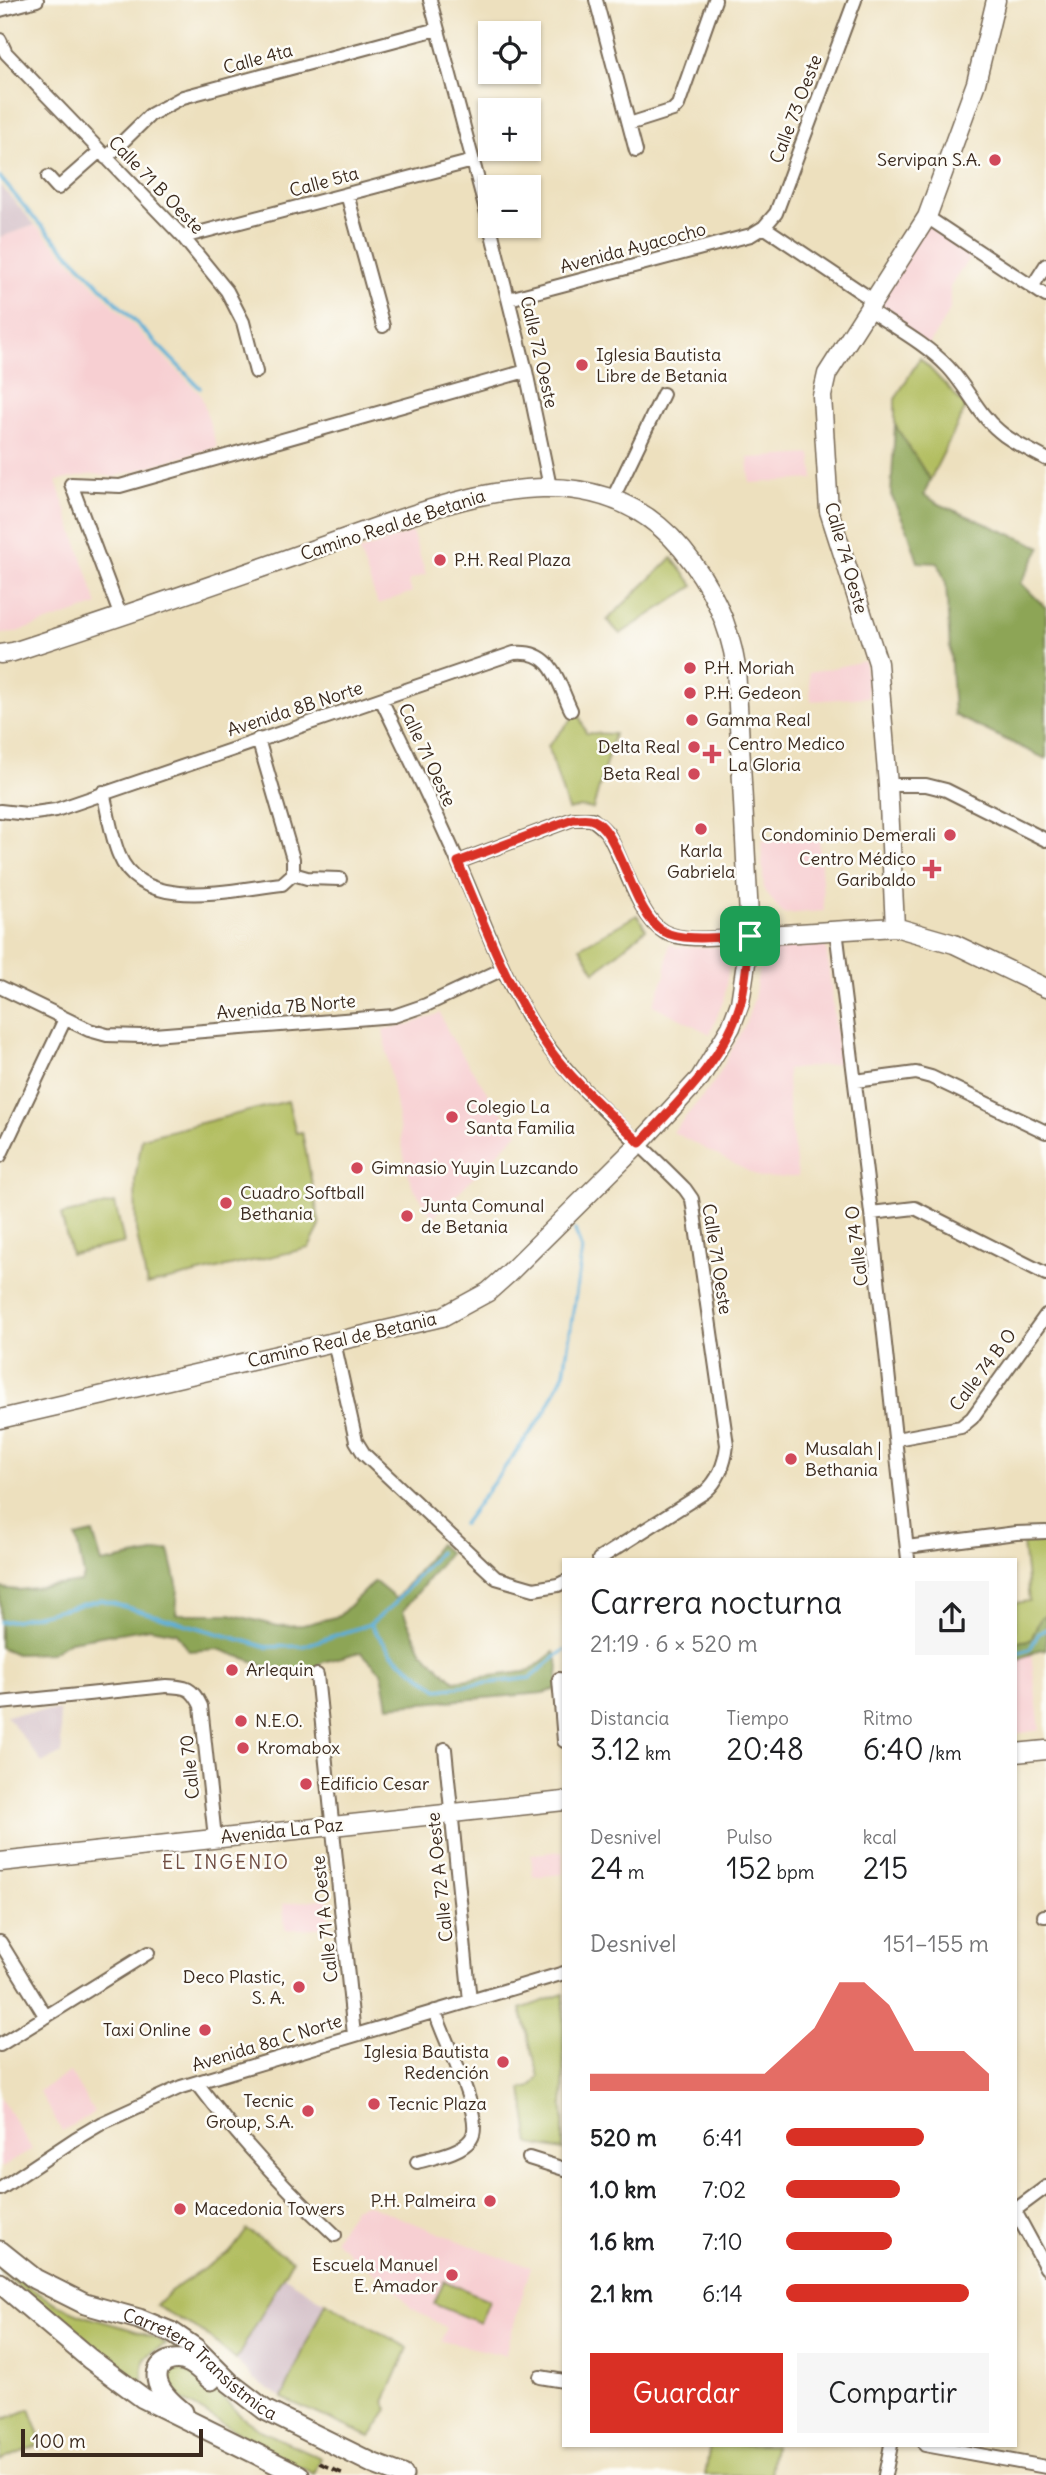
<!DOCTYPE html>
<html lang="es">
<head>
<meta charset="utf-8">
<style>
	body { margin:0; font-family:Delius,sans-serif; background:#f6f6f6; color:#202124; height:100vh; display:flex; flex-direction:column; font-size:26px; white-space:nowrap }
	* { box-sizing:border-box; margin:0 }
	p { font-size:23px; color:#757577 }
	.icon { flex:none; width:38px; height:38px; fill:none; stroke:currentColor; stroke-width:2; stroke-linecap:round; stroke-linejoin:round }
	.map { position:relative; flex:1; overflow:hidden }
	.drawer { position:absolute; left:562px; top:1558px; width:455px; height:889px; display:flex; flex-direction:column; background:#fff; border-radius:0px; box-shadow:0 2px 5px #0004 }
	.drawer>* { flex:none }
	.tools { position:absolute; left:478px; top:21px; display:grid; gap:14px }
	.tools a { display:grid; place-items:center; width:63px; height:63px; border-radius:0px; background:#fff; box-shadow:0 2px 5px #0004; font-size:35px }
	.scale { position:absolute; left:21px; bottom:18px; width:182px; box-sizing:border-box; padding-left:7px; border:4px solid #3b2a1e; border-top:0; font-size:19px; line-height:24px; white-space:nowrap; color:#3b2a1e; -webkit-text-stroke:5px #fdfcf7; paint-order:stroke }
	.pin { position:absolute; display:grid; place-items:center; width:60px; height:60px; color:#fff; margin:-30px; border-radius:14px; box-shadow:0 4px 10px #0006 }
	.round { display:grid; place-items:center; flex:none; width:74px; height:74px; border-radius:0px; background:#f6f6f6 }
	.overview { display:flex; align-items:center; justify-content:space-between; height:119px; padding:0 28px }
	h1 { font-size:32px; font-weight:600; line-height:52px }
	.figures { display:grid; grid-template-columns:repeat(3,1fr); gap:10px; height:119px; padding:7px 28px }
	.figures div { display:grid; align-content:center }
	.figures b { font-size:30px; font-weight:600 }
	.figures small { font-size:19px; font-weight:400 }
	.figures p { font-size:19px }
	.chart { height:196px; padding:14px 28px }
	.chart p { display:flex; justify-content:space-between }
	.chart svg { width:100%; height:126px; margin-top:7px; fill:#d93025; opacity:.7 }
	.action { display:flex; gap:14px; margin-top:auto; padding:14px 28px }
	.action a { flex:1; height:80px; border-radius:0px; background:#d93025; color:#fff; font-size:28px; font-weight:600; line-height:80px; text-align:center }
	.action a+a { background:#f6f6f6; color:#202124 }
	ul { padding:0 28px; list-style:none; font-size:23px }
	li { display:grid; grid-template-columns:112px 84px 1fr; align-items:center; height:52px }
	li i { height:18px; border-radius:9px; background:#d93025 }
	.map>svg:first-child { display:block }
	.built { fill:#f7cfd2 }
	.industrial { fill:#d2bdc6 }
	.green { fill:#b2be60; stroke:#76743f; stroke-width:2 }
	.forest { fill:#8da556; stroke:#64683a; stroke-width:2 }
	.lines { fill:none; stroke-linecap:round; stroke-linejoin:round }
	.stream { stroke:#5caed7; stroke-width:3.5 }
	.street-casing { stroke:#796a56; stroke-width:16 }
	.secondary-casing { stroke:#796a56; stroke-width:21 }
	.primary-casing { stroke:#796a56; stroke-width:23 }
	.street { stroke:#fff; stroke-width:12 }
	.secondary { stroke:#fff; stroke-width:18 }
	.primary { stroke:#fff; stroke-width:19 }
	.rail { stroke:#3b2a1e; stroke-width:3.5; stroke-dasharray:10 5; stroke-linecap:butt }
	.route-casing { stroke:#fff; stroke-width:14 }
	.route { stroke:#d93025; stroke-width:9 }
	.poi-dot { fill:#d1495b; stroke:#fdfcf7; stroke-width:2.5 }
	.labels { text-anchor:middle; stroke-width:5; stroke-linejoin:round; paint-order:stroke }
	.street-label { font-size:18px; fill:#3b2a1e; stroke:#fdfcf7 }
	.poi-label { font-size:18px; fill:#3b2a1e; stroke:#fdfcf7; text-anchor:start }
	.neighbourhood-label { font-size:19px; letter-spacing:2px; fill:#714e43; stroke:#fdfcf7 }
</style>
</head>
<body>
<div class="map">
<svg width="1046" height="2475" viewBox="0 0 1046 2475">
	<rect width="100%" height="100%" fill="#fdfcf7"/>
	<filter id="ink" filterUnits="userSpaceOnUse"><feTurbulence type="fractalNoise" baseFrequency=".0143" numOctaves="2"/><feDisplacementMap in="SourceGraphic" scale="14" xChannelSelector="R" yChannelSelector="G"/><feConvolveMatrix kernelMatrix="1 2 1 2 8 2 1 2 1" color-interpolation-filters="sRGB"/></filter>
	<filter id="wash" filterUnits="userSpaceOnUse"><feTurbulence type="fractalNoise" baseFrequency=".00686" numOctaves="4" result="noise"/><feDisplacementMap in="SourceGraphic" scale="28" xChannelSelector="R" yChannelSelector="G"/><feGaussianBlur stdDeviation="1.57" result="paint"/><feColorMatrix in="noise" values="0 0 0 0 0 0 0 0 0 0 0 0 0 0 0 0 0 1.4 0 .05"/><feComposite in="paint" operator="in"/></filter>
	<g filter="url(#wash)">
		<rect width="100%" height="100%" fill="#ede0be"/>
		<path class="built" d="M 927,217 L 975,249 L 950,287 L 950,310 L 927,348 L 869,310 Z
			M 35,225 L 201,395 L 217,447 L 114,477 L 93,474 L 56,481 L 98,605 L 14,633 L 0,634 L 0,237 Z
			M 811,454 L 814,479 L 750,483 L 748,458 Z
			M 412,532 L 426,574 L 408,581 L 412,592 L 378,604 L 359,551 Z
			M 865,661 L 868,697 L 811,701 L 809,673 Z
			M 819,837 L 824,911 L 783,914 L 764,890 L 761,841 Z
			M 669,944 L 677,947 L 716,947 L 724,950 L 730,958 L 724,999 L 710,1034 L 653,1005 L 665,975 Z
			M 826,945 L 840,1063 L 787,1070 L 788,1103 L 798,1177 L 761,1178 L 673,1132 L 717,1078 L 746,1023 L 754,998 L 760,963 L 771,948 Z
			M 440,1013 L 449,1034 L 494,1103 L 519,1132 L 433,1218 L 412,1185 L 406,1168 L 383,1029 L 408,1025 Z
			M 1031,1653 L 1040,1730 L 1015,1734 L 1015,1662 Z
			M 563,1851 L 563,1874 L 533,1877 L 531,1854 Z
			M 327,1898 L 331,1927 L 285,1930 L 283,1904 Z
			M 70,2072 L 94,2113 L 62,2131 L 39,2091 Z
			M 0,2096 L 32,2149 L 2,2168 L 0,2165 Z
			M 366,2204 L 505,2259 L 531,2266 L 505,2355 L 441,2341 L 447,2328 L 411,2308 L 395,2289 L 348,2254 L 348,2251 L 334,2240 L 354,2208 Z"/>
		<path class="industrial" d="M 0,185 L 35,225 L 0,237 Z
			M 59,1710 L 62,1753 L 42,1763 L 6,1715 Z
			M 283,2276 L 325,2302 L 282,2398 L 253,2379 L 236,2360 Z"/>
		<path class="green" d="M 920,358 L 966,407 L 930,480 L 895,425 L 895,399 Z
			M 672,558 L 694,586 L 620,634 L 607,620 Z
			M 578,712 L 586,733 L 614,734 L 593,809 L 580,807 L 568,810 L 548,746 Z
			M 637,915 L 646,929 L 595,972 L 580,947 Z
			M 288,1101 L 296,1133 L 302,1132 L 320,1226 L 309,1248 L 147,1285 L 136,1230 L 135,1180 L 142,1138 Z
			M 115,1203 L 124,1243 L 71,1254 L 61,1215 Z
			M 1046,1540 L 1046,1615 L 1041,1617 L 1031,1640 L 1015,1642 L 1015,1603 L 1029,1601 L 1023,1543 Z
			M 563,1994 L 564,1994 L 563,2150 L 530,2144 L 522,2089 L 531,2087 L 539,2077 L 521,2009 Z
			M 247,2230 L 292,2260 L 236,2360 L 203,2332 L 156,2306 L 169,2292 L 232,2250 Z
			M 0,2266 C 25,2285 49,2302 79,2314 C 108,2325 139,2328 166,2344 C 140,2359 141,2359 144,2389 L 0,2271 Z
			M 444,2281 L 489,2300 L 480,2323 L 434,2304 Z
			M 325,2302 L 408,2348 L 384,2402 L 388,2409 L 370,2437 L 282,2398 Z
			M 173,2365 L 206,2382 L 243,2418 L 262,2431 L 321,2458 L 314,2474 L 281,2458 L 183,2400 C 175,2390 162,2377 173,2365 Z
			M 30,2409 L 43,2443 L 0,2461 L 0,2421 Z
			M 710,2445 L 774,2445 L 770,2475 L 705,2475 Z"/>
		<path class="forest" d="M 895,425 L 930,480 L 924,495 L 939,504 L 1041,547 L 1021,583 L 1046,608 L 1046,759 L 954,715 L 946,584 L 938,563 L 918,562 L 908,531 L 891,495 Z
			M 93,1533 L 102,1563 L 169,1550 L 178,1588 L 176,1614 L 230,1614 L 278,1626 L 303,1625 L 339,1616 L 374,1581 L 396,1599 L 439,1544 L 449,1553 L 403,1611 L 421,1650 L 454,1681 L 530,1671 L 554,1652 L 559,1666 L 557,1689 L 543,1693 L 388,1706 L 382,1673 L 361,1652 L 323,1662 L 308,1672 L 280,1675 L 258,1663 L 218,1649 L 189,1651 L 177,1633 L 150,1628 L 70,1641 L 51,1653 L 16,1654 L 0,1647 L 0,1588 L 19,1590 L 81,1582 L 84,1576 L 76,1537 Z
			M 1046,1615 L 1046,1649 L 1038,1650 L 1015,1662 L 1015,1642 L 1031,1640 L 1041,1617 Z"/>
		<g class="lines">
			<path class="stream" d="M 0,177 L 33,217 L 200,388
				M 463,1524 L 544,1414 L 564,1373 L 582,1252 L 575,1230
				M 0,1622 L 16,1620 L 101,1600 L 266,1647 L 303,1646 L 370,1624 L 392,1654 L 438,1689 L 530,1678 L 564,1650
				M 370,1624 L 392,1606 L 439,1552
				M 1015,1654 L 1030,1649 L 1039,1633 L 1046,1629"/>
		</g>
	</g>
	<g filter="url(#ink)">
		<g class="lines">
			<g class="street-casing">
				<path id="street" d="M 430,0 L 490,225
					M 596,0 L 636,151
					M 0,10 L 37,0
					M 0,40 L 6,53 L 183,237 L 227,291 L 243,322 L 256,372
					M 629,124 L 673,110 L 678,105 L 715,0
					M 106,158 L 150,115 L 183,97 L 437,29
					M 48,177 L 58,188 L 100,151
					M 347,194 L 383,326
					M 927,217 L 1046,296
					M 490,226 L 526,371 L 550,487
					M 764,227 L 874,301
					M 183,237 L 473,161
					M 1032,287 L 1046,265
					M 509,299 L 751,235 L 764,227 L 776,213 L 855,0
					M 869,310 C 896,328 926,344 948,367 C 967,387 978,414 999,431 C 1012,443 1031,450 1046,459
					M 612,500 L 663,394
					M 121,617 L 71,484 L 120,486 L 526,371
					M 381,699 C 407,753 434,807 458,862 C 487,926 508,996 552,1052 C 591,1102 641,1144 685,1189 L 692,1199 L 727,1445 C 725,1463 719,1480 705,1492 L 599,1559
					M 258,739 L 293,859 L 293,874
					M 888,785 L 926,785 L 946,790 L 1046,840
					M 103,792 C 108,812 111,836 119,855 C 143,914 233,889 282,884 L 293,874
					M 0,811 L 27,814 L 56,810 L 514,653 C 553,649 557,681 571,710
					M 458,862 L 573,819 L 592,819 C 598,824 604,828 608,834 C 623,859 639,918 664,932 C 688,944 725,936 750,936
					M 293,874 L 307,878 L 340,879
					M 836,930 L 871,1213 L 908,1559
					M 0,987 L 89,1030 L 107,1035 L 141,1036 L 394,1016 L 426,1005 L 503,969
					M 855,1081 L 916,1073 L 931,1077 L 1046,1132
					M 0,1156 L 65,1019
					M 871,1213 L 915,1208 L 1046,1274
					M 334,1342 L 356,1441 L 364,1454 L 496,1578 L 534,1589 L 558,1585 L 564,1582
					M 896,1439 L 961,1427 L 972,1418 L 1046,1315
					M 907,1547 L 1016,1533 L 1046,1532
					M 317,1675 L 354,2035
					M 559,1679 L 564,1741
					M 0,1703 L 166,1686 C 186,1687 192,1687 201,1706 L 215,1838
					M 445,1749 L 470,2001
					M 1044,1916 L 1046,1916
					M 0,1942 L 46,2017
					M 0,2045 L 148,1953
					M 197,2083 C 238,2138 285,2188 335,2235
					M 529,2158 L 564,2169
					M 417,2162 C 434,2157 461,2153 471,2139 C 486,2118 442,2037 435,2011
					M 0,2189 L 75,2139 L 102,2123 L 181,2087 L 564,1973
					M 1015,2210 L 1046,2187
					M 1015,2211 L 1046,2268
					M 540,2377 L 564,2381
					M 925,2445 L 1046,2467
					M 885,2475 L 891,2445"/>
			</g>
			<g class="secondary-casing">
				<path id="secondary" d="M 0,654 L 13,652 C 102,623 190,593 278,562 C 315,549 351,536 388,523 C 487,489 603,455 682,549 C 711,584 729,622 736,667 L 750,936 L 740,1003 L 731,1027 L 700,1078 L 640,1143 L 507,1275 L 488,1292 L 442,1317 L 0,1419
					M 895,927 L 888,785 L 878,663 L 829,511 L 822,396 L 827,374 L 927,217 L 976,83 L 996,0
					M 750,936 L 895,927 L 954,944 L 1046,988
					M 1015,1753 L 1046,1750
					M 0,1862 L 564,1801"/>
			</g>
			<g class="primary-casing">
				<g id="primary">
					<path id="s1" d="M 0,2251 L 35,2279 L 85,2304 L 139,2319 L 173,2333 L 195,2348 L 230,2383 L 265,2410 L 374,2464 L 403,2475"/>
					<path d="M 0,2283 L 90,2359 L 143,2398 L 299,2475"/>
					<path d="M 183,2412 C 174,2405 162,2395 158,2383 C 152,2362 174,2355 190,2363 C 198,2367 204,2374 211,2380"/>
				</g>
			</g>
			<use href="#street" class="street"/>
			<use href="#secondary" class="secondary"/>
			<use href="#primary" class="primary"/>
			<path class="rail" d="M 319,2463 L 346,2475"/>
		</g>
	</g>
	<g class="lines" filter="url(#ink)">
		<g class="route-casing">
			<path id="route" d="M 573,819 C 579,819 585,818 590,819 C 620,825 631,913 663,931 C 683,943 727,936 750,936 C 747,958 746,983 740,1005 C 724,1060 678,1102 640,1143 C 610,1113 575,1084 550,1050 C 509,993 485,926 458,862 Z"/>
		</g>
		<use href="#route" class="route"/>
	</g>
	<g class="poi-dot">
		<circle cx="995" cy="160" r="7"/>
		<circle cx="582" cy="365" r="7"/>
		<circle cx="440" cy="560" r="7"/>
		<circle cx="690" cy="668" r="7"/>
		<circle cx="690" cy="693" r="7"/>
		<circle cx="692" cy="720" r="7"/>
		<circle cx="694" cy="747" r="7"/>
		<path d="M708.5 743.5h7v7h7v7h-7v7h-7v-7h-7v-7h7z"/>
		<circle cx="694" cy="774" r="7"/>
		<circle cx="701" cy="829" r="7"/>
		<circle cx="950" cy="835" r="7"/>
		<path d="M928.5 858.5h7v7h7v7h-7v7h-7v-7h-7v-7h7z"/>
		<circle cx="452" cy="1117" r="7"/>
		<circle cx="357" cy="1168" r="7"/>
		<circle cx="226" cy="1203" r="7"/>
		<circle cx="407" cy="1216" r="7"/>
		<circle cx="791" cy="1459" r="7"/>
		<circle cx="232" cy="1670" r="7"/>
		<circle cx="241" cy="1721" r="7"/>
		<circle cx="243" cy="1748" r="7"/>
		<circle cx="306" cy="1784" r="7"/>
		<circle cx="299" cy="1987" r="7"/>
		<circle cx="205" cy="2030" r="7"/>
		<circle cx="503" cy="2062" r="7"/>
		<circle cx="374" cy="2104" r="7"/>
		<circle cx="308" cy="2111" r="7"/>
		<circle cx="490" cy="2201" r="7"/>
		<circle cx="180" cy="2209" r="7"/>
		<circle cx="452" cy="2275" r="7"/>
	</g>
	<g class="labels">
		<g class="street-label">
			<text transform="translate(258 59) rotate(-15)" y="6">Calle 4ta</text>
			<text transform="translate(796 109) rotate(-69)" y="6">Calle 73 Oeste</text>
			<text transform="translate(324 182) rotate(-15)" y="6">Calle 5ta</text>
			<text transform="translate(156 185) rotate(46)" y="6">Calle 71 B Oeste</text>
			<text transform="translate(633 248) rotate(-15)" y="6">Avenida Ayacocho</text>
			<text transform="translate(539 352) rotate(77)" y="6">Calle 72 Oeste</text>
			<text transform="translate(393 525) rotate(-18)" y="6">Camino Real de Betania</text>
			<text transform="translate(846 558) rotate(74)" y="6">Calle 74 Oeste</text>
			<text transform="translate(295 709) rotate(-18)" y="6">Avenida 8B Norte</text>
			<text transform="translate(427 755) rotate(65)" y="6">Calle 71 Oeste</text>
			<text transform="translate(286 1007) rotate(-5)" y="6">Avenida 7B Norte</text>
			<text transform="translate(857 1246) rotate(-97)" y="6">Calle 74 O</text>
			<text transform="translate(717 1259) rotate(81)" y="6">Calle 71 Oeste</text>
			<text transform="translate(342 1340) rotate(-13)" y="6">Camino Real de Betania</text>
			<text transform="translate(983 1370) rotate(-53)" y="6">Calle 74 B O</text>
			<text transform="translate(190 1767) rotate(-96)" y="6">Calle 70</text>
			<text transform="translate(282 1831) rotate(-6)" y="6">Avenida La Paz</text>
			<text transform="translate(440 1877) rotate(-96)" y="6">Calle 72 A Oeste</text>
			<text transform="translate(325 1919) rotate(-96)" y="6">Calle 71 A Oeste</text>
			<text transform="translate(267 2043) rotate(-17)" y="6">Avenida 8a C Norte</text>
			<text dy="6" stroke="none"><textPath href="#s1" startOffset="233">Carretera Transístmica</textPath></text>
		</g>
		<g class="poi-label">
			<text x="981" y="166" text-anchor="end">Servipan S.A.</text>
			<text x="596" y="361">Iglesia Bautista<tspan x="596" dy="21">Libre de Betania</tspan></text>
			<text x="454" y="566">P.H. Real Plaza</text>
			<text x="704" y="674">P.H. Moriah</text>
			<text x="704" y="699">P.H. Gedeon</text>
			<text x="706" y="726">Gamma Real</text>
			<text x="728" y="750">Centro Medico<tspan x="728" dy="21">La Gloria</tspan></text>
			<text x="680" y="753" text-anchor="end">Delta Real</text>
			<text x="680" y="780" text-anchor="end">Beta Real</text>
			<text x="936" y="841" text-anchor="end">Condominio Demerali</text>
			<text x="701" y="857" text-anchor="middle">Karla<tspan x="701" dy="21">Gabriela</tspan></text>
			<text x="916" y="865" text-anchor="end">Centro Médico<tspan x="916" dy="21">Garibaldo</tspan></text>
			<text x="466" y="1113">Colegio La<tspan x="466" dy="21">Santa Familia</tspan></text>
			<text x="371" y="1174">Gimnasio Yuyin Luzcando</text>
			<text x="240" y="1199">Cuadro Softball<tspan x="240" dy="21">Bethania</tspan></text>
			<text x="421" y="1212">Junta Comunal<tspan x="421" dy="21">de Betania</tspan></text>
			<text x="805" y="1455">Musalah |<tspan x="805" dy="21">Bethania</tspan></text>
			<text x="246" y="1676">Arlequin</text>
			<text x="255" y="1727">N.E.O.</text>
			<text x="257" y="1754">Kromabox</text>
			<text x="320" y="1790">Edificio Cesar</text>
			<text x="285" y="1983" text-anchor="end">Deco Plastic,<tspan x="285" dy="21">S. A.</tspan></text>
			<text x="191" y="2036" text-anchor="end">Taxi Online</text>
			<text x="489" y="2058" text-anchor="end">Iglesia Bautista<tspan x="489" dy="21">Redención</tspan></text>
			<text x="294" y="2107" text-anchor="end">Tecnic<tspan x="294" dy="21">Group, S.A.</tspan></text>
			<text x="388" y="2110">Tecnic Plaza</text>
			<text x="476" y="2207" text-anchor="end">P.H. Palmeira</text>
			<text x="194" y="2215">Macedonia Towers</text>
			<text x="438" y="2271" text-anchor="end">Escuela Manuel<tspan x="438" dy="21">E. Amador</tspan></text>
		</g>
		<g class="neighbourhood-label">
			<text x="226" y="1869">EL INGENIO</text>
		</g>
	</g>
</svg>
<div class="tools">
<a><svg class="icon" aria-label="locate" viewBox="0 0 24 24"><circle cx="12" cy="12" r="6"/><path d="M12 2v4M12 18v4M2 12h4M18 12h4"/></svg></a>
<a>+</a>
<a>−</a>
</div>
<div class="scale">100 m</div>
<div class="pin" style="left:750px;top:936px;background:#1e9e55"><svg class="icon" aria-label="arrive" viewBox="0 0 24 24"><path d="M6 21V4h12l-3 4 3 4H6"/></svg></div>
<section class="drawer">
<div class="overview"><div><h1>Carrera nocturna</h1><p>21:19 · 6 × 520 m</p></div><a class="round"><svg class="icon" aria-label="share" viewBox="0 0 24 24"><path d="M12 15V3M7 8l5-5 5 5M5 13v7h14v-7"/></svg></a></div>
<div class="figures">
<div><p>Distancia</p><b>3.12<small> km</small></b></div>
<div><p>Tiempo</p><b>20:48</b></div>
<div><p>Ritmo</p><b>6:40<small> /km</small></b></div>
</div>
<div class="figures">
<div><p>Desnivel</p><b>24<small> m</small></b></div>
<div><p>Pulso</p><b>152<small> bpm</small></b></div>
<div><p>kcal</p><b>215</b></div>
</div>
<div class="chart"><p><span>Desnivel</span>151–155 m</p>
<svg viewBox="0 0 160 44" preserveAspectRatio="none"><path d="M0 44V38L10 38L20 38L30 38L40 38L50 38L60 38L70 38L80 30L90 22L100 6L110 6L120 14L130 30L140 30L150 30L160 38V44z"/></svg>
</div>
<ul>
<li><b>520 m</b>6:41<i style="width:68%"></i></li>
<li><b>1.0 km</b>7:02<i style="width:56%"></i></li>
<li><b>1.6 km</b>7:10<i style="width:52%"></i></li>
<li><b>2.1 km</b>6:14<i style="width:90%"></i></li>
</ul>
<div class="action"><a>Guardar</a><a>Compartir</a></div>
</section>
</div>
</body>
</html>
